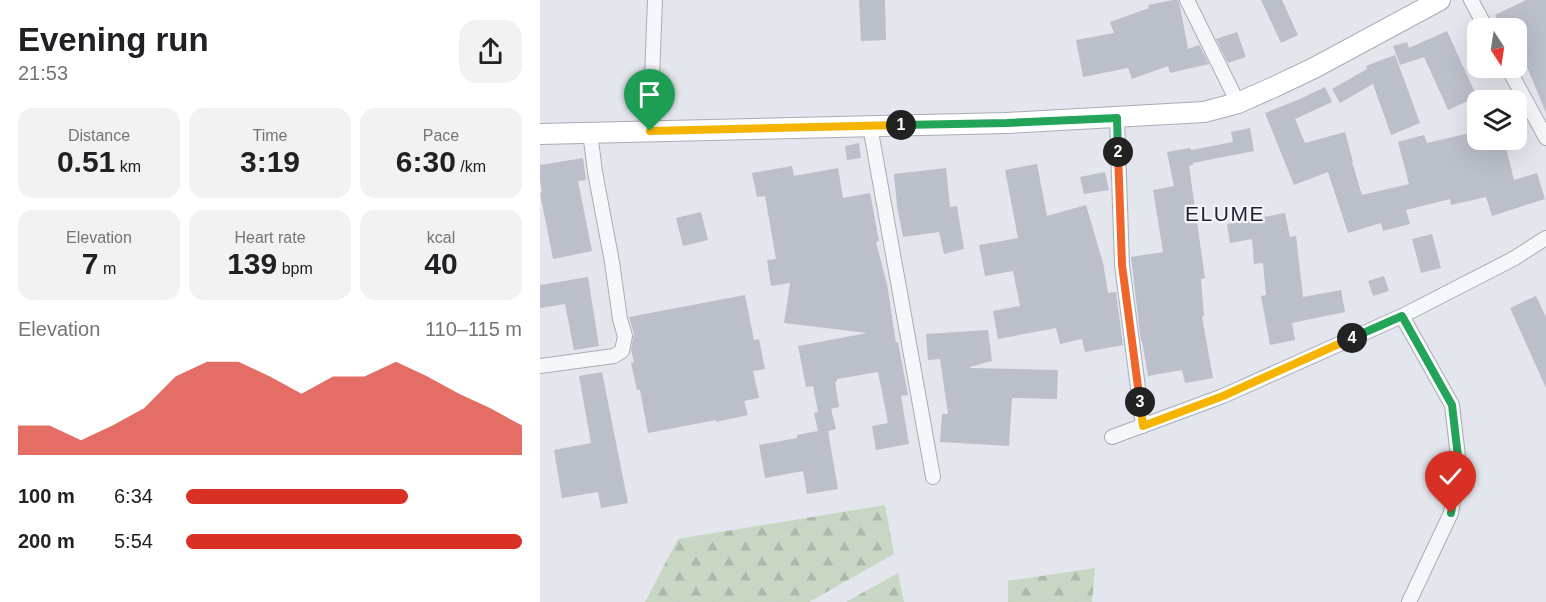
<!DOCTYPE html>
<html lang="en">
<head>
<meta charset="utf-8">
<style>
	body { margin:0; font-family:Arial,sans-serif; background:#f2f2f2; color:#202124; height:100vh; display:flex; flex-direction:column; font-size:22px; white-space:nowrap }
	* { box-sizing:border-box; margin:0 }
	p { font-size:20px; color:#757577 }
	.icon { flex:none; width:33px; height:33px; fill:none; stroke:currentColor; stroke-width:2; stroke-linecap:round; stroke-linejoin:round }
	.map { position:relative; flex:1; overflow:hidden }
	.sheet { display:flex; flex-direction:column; background:#fff; width:540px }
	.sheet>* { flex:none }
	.needle { width:39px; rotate:168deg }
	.fabs { position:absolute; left:927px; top:18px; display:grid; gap:12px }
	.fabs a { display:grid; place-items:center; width:60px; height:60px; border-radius:12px; background:#fff; box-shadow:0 6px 24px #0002; font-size:30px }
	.pin { position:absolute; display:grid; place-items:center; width:51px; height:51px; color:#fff; margin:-62px -26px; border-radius:50% 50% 50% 0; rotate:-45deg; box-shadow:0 0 6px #0007 }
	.pin .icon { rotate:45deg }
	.km { position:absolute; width:30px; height:30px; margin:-15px; border-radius:50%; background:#222; color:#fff; font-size:16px; line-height:30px; text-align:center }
	.round { display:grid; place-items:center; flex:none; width:63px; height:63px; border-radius:18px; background:#f2f2f2 }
	.overview { display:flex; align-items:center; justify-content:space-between; height:102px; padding:0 18px }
	h1 { font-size:33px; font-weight:800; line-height:45px }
	.figures { display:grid; grid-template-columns:repeat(3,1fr); gap:9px; height:102px; padding:6px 18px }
	.figures div { display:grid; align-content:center; border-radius:15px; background:#f2f2f2; text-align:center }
	.figures b { font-size:30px; font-weight:800 }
	.figures small { font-size:16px; font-weight:400 }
	.figures p { font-size:16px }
	.chart { height:168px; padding:12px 18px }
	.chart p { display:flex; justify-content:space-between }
	.chart svg { width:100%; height:108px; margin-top:6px; fill:#d93025; opacity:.7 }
	ul { padding:0 18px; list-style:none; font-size:20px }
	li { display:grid; grid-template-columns:96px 72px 1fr; align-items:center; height:45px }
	li i { height:15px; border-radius:8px; background:#d93025 }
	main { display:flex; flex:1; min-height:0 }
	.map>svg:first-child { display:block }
	.forest { fill:url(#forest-firs) }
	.building { fill:#babfc9 }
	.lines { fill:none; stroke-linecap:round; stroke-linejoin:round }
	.street-casing { stroke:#a8acb6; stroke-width:16 }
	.secondary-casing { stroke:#a8acb6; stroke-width:22 }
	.street { stroke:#f6f7fa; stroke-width:14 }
	.secondary { stroke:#fff; stroke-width:20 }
	.split-1-casing { stroke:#fff; stroke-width:12 }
	.split-2-casing { stroke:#fff; stroke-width:12 }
	.split-3-casing { stroke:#fff; stroke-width:12 }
	.split-4-casing { stroke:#fff; stroke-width:12 }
	.split-5-casing { stroke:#fff; stroke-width:12 }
	.split-1 { stroke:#f5b400; stroke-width:8 }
	.split-2 { stroke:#22a559; stroke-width:8 }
	.split-3 { stroke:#f0652b; stroke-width:8 }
	.split-4 { stroke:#f5b400; stroke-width:8 }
	.split-5 { stroke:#22a559; stroke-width:8 }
	.labels { text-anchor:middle; stroke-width:4.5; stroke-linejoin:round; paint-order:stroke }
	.quarter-label { font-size:21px; letter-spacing:1.5px; fill:#1d2335; stroke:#f3f5f9 }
</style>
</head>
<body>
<main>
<section class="sheet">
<div class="overview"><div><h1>Evening run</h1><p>21:53</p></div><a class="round"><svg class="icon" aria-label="share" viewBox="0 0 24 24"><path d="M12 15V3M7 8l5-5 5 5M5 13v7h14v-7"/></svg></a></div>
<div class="figures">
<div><p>Distance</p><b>0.51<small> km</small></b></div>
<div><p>Time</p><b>3:19</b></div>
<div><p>Pace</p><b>6:30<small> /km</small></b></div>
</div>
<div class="figures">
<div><p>Elevation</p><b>7<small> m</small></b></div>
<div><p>Heart rate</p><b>139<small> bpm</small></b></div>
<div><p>kcal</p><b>40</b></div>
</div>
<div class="chart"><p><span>Elevation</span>110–115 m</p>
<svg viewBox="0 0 160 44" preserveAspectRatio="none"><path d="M0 44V32L10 32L20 38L30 32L40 25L50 12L60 6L70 6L80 12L90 19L100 12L110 12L120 6L130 12L140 19L150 25L160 32V44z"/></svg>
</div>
<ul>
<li><b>100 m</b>6:34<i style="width:66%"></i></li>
<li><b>200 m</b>5:54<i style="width:100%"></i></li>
</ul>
</section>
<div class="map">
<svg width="1006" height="602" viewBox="0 0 1006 602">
	<defs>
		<pattern id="forest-firs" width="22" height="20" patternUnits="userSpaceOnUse" patternTransform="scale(1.5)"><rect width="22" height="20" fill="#c8d6c4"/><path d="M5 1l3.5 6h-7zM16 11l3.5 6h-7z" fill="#acb8aa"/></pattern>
	</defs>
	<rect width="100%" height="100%" fill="#e3e6ec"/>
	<path class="forest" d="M 345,505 L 354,554 L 269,602 L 105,602 L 138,539 Z
		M 555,568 L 552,602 L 468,602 L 468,581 Z
		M 358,573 L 364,602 L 306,602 Z"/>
	<path class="building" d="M 319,0 L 345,0 L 346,40 L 321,41 Z
		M 633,0 L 638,0 L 640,6 L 648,49 L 659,45 L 669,64 L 630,73 L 628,66 L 592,79 L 588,68 L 543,77 L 536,40 L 574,33 L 570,22 L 609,8 L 608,5 Z
		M 721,0 L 742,0 L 758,35 L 741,43 Z
		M 986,0 L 1006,0 L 1006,113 L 987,67 L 982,70 L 976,59 L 976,28 L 962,28 L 955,15 Z
		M 907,31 L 937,97 L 908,110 L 884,57 L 860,65 L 853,46 L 867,42 L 869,48 Z
		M 697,32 L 706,57 L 688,63 L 676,39 Z
		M 855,55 L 880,123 L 851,135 L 833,84 L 800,103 L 792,89 L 827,69 L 826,66 Z
		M 785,87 L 792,102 L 755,119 L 765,143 L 805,132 L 813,162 L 812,162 L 822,195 L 869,184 L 858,142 L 884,135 L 887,143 L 938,131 L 938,140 L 964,140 L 974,180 L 997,173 L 1005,199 L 952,216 L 946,197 L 911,205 L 910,199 L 866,210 L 870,224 L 843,231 L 841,223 L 808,233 L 788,172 L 754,185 L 725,113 L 760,99 Z
		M 710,128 L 714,151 L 653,163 L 653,165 L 649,166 L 665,278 L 661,279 L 664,316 L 662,317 L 673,378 L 645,383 L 642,370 L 608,376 L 602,341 L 601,342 L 591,257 L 623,252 L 613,190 L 634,186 L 627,152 L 650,148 L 651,150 L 693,142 L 691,132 Z
		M 319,143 L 321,158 L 307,160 L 305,146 Z
		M 43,158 L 46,180 L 38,181 L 52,251 L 13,259 L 0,193 L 2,192 L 0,179 L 0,165 Z
		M 497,164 L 507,216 L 546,205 L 563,263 L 568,293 L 576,292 L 583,345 L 545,352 L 542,339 L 520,344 L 516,328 L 458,339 L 453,311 L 480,306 L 473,271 L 445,276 L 439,245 L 478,238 L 465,170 Z
		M 252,166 L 254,176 L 298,168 L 303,198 L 330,193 L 339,241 L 336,242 L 347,284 L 356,343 L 358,342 L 368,395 L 361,396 L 369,444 L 336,450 L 332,426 L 348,423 L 338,372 L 297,379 L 297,381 L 295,382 L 299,407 L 291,409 L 296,429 L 288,431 L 298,489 L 267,494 L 263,471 L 225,478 L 219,445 L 257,438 L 257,435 L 278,431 L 274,413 L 278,412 L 273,386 L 266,387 L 258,346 L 327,333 L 244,323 L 250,283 L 231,286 L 227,260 L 236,259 L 225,196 L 217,197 L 212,173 Z
		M 406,168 L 410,207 L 417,206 L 424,249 L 404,254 L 399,232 L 363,237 L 357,206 L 354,174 Z
		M 565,172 L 569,190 L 544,194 L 540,177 Z
		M 161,212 L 168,240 L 143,246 L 136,218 Z
		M 745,213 L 750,237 L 756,236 L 763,297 L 801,290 L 805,312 L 752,323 L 755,340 L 730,345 L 721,296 L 726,295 L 723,263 L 714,264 L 712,239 L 690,243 L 687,224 Z
		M 892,234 L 901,268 L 881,273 L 872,239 Z
		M 844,276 L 849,291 L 833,296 L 828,281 Z
		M 48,277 L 59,346 L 34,350 L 25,304 L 0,308 L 0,285 Z
		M 205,295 L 214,340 L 219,339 L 225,369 L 213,371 L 219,398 L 204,401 L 208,415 L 176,422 L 176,420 L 108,433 L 100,390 L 97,390 L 91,363 L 94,362 L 91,350 L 94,334 L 89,317 Z
		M 996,296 L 1006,317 L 1006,388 L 970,308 Z
		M 448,330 L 452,361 L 430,367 L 430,368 L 518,370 L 517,399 L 472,398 L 469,446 L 400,442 L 402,414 L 408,414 L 400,359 L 388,360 L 386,334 Z
		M 62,372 L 88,503 L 61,508 L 58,492 L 22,498 L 14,450 L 51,443 L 39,376 Z"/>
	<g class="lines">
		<g class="street-casing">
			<path id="street" d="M 647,0 L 698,103
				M 931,0 L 946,28
				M 968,68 L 1006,138
				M 577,118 L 582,265 L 603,426
				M 330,126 L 393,477
				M 110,131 L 115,0
				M 862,316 L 912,405 L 919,465 L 911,513 L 869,602
				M 0,366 L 74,356 L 82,351 L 85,336 L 80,319 L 72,262 L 55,172 L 50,132
				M 572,437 L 683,396 L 862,316 L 973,259 L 1006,238"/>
		</g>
		<g class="secondary-casing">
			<path id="secondary" d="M 0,134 L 467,123 L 664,112 L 698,103 L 734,87 L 774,68 L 900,0"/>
		</g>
		<use href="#street" class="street"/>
		<use href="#secondary" class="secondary"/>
	</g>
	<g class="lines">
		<g class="split-1-casing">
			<path id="split-1" d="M 110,131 L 361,125"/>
		</g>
		<g class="split-2-casing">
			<path id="split-2" d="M 361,125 L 467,123 L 577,118 L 578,152"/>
		</g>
		<g class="split-3-casing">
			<path id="split-3" d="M 578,152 L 582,265 L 600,402"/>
		</g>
		<g class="split-4-casing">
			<path id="split-4" d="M 600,402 L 603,426 L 683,396 L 812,338"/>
		</g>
		<g class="split-5-casing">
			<path id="split-5" d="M 812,338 L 862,316 L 912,405 L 919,465 L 911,513"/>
		</g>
		<use href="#split-1" class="split-1"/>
		<use href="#split-2" class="split-2"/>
		<use href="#split-3" class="split-3"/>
		<use href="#split-4" class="split-4"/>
		<use href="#split-5" class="split-5"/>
	</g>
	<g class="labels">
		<g class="quarter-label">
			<text x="685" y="221">ELUME</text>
		</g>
	</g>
</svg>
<div class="fabs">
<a><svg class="needle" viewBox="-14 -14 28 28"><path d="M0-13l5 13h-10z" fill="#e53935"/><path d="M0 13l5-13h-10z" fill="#757577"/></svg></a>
<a><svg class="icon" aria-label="layers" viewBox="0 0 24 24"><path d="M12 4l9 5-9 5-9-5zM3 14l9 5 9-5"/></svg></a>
</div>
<div class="pin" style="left:110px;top:131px;background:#1e9e55"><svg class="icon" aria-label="arrive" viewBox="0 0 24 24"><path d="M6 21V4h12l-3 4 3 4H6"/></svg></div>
<div class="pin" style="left:911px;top:513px;background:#d93025"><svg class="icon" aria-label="check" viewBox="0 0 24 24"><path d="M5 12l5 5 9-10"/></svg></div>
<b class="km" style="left:361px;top:125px">1</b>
<b class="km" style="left:578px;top:152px">2</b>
<b class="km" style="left:600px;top:402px">3</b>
<b class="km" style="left:812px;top:338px">4</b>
</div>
</main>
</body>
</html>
